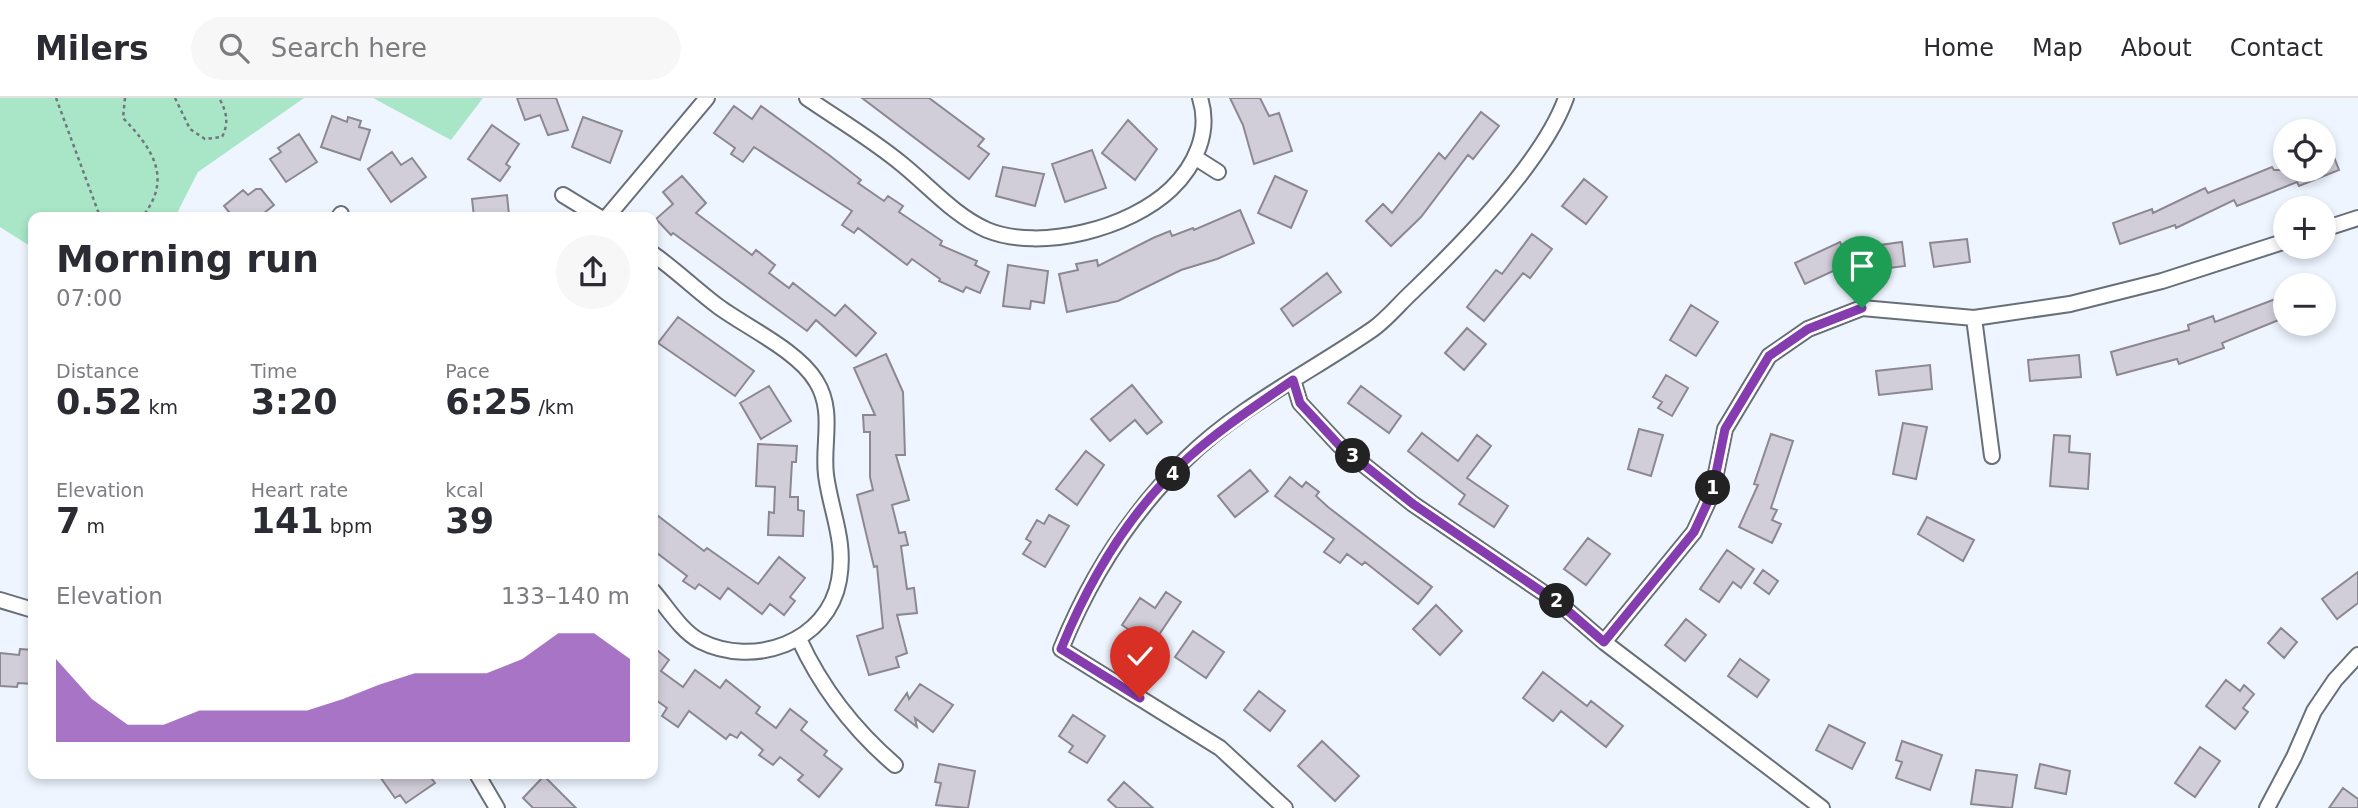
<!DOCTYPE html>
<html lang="en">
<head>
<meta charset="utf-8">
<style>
	body { margin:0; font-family:"DejaVu Sans",sans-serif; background:#f7f7f7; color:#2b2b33; height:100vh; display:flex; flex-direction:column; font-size:26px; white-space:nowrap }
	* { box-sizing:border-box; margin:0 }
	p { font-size:23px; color:#7c7c81 }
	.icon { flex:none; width:38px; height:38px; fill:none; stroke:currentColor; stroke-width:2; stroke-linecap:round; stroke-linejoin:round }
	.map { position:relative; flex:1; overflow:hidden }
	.drawer { position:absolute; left:28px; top:114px; width:630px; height:567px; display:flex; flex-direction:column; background:#fff; border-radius:14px; box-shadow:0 4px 10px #0003 }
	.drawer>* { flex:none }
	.fabs { position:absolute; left:2273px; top:21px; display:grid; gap:14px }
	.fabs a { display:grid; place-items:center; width:63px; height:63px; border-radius:50%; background:#fff; box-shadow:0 4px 10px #0003; font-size:35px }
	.pin { position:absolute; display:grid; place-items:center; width:60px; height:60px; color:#fff; margin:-72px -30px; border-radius:50% 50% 50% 0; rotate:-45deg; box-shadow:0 0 7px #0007 }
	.pin .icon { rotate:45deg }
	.km { position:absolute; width:35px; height:35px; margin:-18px; border-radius:50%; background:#222; color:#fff; font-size:19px; line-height:35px; text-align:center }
	.round { display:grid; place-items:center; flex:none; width:74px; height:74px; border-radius:37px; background:#f7f7f7 }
	.overview { display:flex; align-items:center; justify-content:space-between; height:119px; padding:0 28px }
	h1 { font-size:38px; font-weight:600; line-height:52px }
	.stats { display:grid; grid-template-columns:repeat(3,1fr); gap:10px; height:119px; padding:7px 28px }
	.stats div { display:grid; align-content:center }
	.stats b { font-size:35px; font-weight:600 }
	.stats small { font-size:19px; font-weight:400 }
	.stats p { font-size:19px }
	.chart { height:196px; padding:14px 28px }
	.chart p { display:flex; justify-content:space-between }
	.chart svg { width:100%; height:126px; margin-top:7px; fill:#843caf; opacity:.7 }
	header { display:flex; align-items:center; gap:42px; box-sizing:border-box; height:98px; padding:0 35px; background:#fff; border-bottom:2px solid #e1e1e2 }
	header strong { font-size:33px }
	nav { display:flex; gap:38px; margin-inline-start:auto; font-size:24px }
	.search { width:490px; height:63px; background:#f7f7f7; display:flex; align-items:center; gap:18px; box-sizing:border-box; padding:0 24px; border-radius:38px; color:#7c7c81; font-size:26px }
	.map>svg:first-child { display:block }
	.green { fill:#a8e6c7 }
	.building { fill:#d2ced9; stroke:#8c8892; stroke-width:2 }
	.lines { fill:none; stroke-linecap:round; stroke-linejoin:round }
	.minor-casing { stroke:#686f77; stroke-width:18 }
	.path { stroke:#72777d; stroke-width:2.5; stroke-dasharray:3.5 3.5; stroke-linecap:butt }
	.minor { stroke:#fff; stroke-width:14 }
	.route-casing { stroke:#fff; stroke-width:14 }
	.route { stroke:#843caf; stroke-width:9 }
</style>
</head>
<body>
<header>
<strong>Milers</strong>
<div class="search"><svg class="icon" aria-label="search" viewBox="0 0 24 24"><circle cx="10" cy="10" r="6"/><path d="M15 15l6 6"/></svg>Search here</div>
<nav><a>Home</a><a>Map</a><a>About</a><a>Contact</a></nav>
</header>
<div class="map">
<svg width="2358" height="710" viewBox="0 0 2358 710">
	<rect width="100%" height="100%" fill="#eef5ff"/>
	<path class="green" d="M 0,0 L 304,0 L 198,74 L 175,119 L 33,119 L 33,150 L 0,129 Z
		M 373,0 L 483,0 L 451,42 Z"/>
	<path class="building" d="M 517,0 L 556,0 L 568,32 L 548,37 L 540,17 L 525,22 Z
		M 862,0 L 929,0 L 984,41 L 978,48 L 989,56 L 969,81 Z
		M 1230,0 L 1260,0 L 1269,18 L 1279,15 L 1292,53 L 1254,66 L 1243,27 Z
		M 734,8 L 752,21 L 761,8 L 829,57 L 861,82 L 858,85 L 884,103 L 888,98 L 903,108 L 899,114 L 942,143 L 940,147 L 977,163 L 975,167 L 989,174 L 980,195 L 966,189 L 963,194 L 939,183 L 940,181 L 912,161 L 907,167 L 858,130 L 854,135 L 842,127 L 852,113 L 754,49 L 743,64 L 731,56 L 735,50 L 714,35 Z
		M 1481,14 L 1499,28 L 1473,61 L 1468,57 L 1421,119 L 1391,148 L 1366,123 L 1383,106 L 1392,115 L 1439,55 L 1445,61 Z
		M 332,18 L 347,24 L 348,19 L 361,23 L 359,29 L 370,32 L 360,62 L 321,49 Z
		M 583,19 L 622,33 L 610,65 L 572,49 Z
		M 1128,22 L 1157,51 L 1135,82 L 1102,55 Z
		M 492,27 L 519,46 L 506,66 L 510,69 L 500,83 L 468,61 Z
		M 299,36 L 317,64 L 286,84 L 270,61 L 281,54 L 278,50 Z
		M 2325,36 L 2339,72 L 2299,88 L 2297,84 L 2237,108 L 2234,102 L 2176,130 L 2175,127 L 2120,146 L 2113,125 L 2152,111 L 2153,115 L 2205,90 L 2208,95 L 2272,69 L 2274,72 L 2324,72 Z
		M 1092,52 L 1106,90 L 1065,104 L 1052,66 Z
		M 392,54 L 401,67 L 412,60 L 426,79 L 391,104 L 368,71 Z
		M 1003,69 L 1044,76 L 1035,108 L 996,98 Z
		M 682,78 L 706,105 L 696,115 L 752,157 L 756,152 L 775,167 L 769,175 L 789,190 L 793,185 L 835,218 L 845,207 L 876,235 L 856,258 L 816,222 L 807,233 L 673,135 L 671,137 L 656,121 L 673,106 L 663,94 Z
		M 1275,78 L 1307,93 L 1291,130 L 1258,115 Z
		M 1584,81 L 1607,99 L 1586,126 L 1562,108 Z
		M 256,91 L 261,91 L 274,107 L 259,119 L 233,119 L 224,108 L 243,92 L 248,97 Z
		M 507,97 L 509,117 L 474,119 L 472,101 Z
		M 1240,112 L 1254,145 L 1217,161 L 1181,172 L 1118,203 L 1067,214 L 1059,176 L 1078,172 L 1076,166 L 1097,162 L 1098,168 L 1153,140 L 1170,133 L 1172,138 L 1193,130 L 1194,132 Z
		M 1532,136 L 1552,151 L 1530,180 L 1523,175 L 1484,223 L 1467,209 L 1496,172 L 1502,176 Z
		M 1967,141 L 1970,164 L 1934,169 L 1930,145 Z
		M 1840,144 L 1844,152 L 1902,144 L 1905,168 L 1859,174 L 1857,162 L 1805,186 L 1795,165 Z
		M 1008,167 L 1048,173 L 1044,205 L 1031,203 L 1030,211 L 1003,208 Z
		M 1327,175 L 1341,194 L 1293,228 L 1281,211 Z
		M 2286,197 L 2286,219 L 2222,245 L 2224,250 L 2179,266 L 2177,261 L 2117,277 L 2111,254 L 2189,232 L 2188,227 L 2213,218 L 2215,224 Z
		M 1691,207 L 1718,224 L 1696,258 L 1670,242 Z
		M 678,219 L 754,273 L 735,298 L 658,245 Z
		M 1467,230 L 1486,246 L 1464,272 L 1445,255 Z
		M 886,256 L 903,294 L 905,357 L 896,357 L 909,402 L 892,407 L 899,435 L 905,434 L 908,447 L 901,448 L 907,491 L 914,490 L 917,515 L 897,517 L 907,555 L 896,559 L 899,569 L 869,577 L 857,538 L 883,530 L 877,468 L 874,469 L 857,397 L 873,392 L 870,379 L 870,334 L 864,334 L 863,317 L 875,317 L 854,270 Z
		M 2079,257 L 2081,279 L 2030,283 L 2028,262 Z
		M 1930,267 L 1932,291 L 1879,297 L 1876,273 Z
		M 1666,277 L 1688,290 L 1672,318 L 1658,310 L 1662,304 L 1653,299 Z
		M 1132,287 L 1162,324 L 1147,336 L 1135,322 L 1110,343 L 1091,321 Z
		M 769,288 L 791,323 L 761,341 L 740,305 Z
		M 1361,288 L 1401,318 L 1389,335 L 1348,305 Z
		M 1903,325 L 1927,329 L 1916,381 L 1893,376 Z
		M 1639,331 L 1663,337 L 1651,378 L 1628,371 Z
		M 1422,335 L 1458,363 L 1477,337 L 1491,348 L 1467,380 L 1508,408 L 1494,429 L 1459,406 L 1465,397 L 1408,353 Z
		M 1771,336 L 1793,343 L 1771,410 L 1777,412 L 1772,422 L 1781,426 L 1772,445 L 1739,429 L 1758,387 L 1754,386 Z
		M 2054,337 L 2070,338 L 2069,354 L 2090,356 L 2088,391 L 2050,388 Z
		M 758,346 L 797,348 L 796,364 L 792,364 L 790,399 L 798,399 L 798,412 L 804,413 L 803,438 L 768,437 L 769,414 L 774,415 L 775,389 L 756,388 Z
		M 1086,353 L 1104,367 L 1077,407 L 1056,391 Z
		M 1250,372 L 1268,393 L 1235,419 L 1218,398 Z
		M 1290,379 L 1302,389 L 1306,384 L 1319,394 L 1316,398 L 1328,409 L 1432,489 L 1418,506 L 1365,464 L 1362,467 L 1347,456 L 1340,465 L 1324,454 L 1334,441 L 1275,398 Z
		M 653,414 L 704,453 L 707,450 L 758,486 L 779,459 L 805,480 L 790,499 L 795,503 L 784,517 L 770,506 L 762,516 L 728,490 L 720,501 L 699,486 L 695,491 L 683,483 L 687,478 L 653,452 Z
		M 1049,417 L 1069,428 L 1045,469 L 1023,456 L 1031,444 L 1026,441 L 1037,422 L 1044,426 Z
		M 1927,419 L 1974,442 L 1963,463 L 1918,436 Z
		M 1588,440 L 1610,456 L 1586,487 L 1564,471 Z
		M 1727,452 L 1754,471 L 1741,490 L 1733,484 L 1719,504 L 1700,491 Z
		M 1763,472 L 1778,483 L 1769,496 L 1754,485 Z
		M 2358,474 L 2358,505 L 2337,521 L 2322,501 Z
		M 1166,494 L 1181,504 L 1152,547 L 1122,527 L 1140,500 L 1155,510 Z
		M 1436,507 L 1462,533 L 1440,557 L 1413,531 Z
		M 1686,521 L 1706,537 L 1685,563 L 1665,547 Z
		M 2281,530 L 2297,544 L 2284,560 L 2268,545 Z
		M 1193,533 L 1224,554 L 1206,580 L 1175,559 Z
		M 653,549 L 669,562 L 661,573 L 683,589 L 695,572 L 720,590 L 726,582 L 760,609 L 756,615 L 776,630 L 790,611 L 807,624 L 801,632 L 827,653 L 824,657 L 842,671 L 819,699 L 798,682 L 803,677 L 780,659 L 773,667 L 759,657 L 763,652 L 741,634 L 737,640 L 730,636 L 726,641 L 689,613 L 678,629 L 662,618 L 667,610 L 653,600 Z
		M 20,551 L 33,552 L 33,586 L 18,585 L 17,589 L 0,588 L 0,555 L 19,557 Z
		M 1740,561 L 1769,582 L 1757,599 L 1728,578 Z
		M 1543,574 L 1587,608 L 1591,603 L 1623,628 L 1606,649 L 1561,613 L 1553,623 L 1523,600 Z
		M 2226,582 L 2240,593 L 2244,587 L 2254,596 L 2243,610 L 2248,614 L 2235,631 L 2206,608 Z
		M 920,586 L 953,607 L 933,634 L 915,620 L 917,629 L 895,612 L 907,595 L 909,601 Z
		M 1259,593 L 1285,613 L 1270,633 L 1244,612 Z
		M 1073,617 L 1105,638 L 1087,665 L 1069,654 L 1073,648 L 1059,638 Z
		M 1829,627 L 1865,645 L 1852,671 L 1816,652 Z
		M 1322,643 L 1359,678 L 1335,703 L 1298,668 Z
		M 1902,643 L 1942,657 L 1930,692 L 1896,680 L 1902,664 L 1896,662 Z
		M 2200,649 L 2220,663 L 2195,699 L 2175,685 Z
		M 939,666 L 975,673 L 968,710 L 936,707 L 941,685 L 935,684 Z
		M 2040,666 L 2070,673 L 2066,696 L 2035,690 Z
		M 1976,672 L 2017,677 L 2012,710 L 1971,706 Z
		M 378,676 L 428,676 L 435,685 L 406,705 L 400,697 L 395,700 Z
		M 544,678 L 576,710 L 533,710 L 523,700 Z
		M 1124,684 L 1153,710 L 1117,710 L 1108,702 Z
		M 2343,690 L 2358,701 L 2358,710 L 2329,710 Z"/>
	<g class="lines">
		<g class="minor-casing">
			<path id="minor" d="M 807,0 C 839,22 873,42 903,67 C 930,89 955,118 987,132 C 1041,154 1130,130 1171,91 C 1195,68 1211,34 1200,0
				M 1196,60 L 1218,74
				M 563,97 L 599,119
				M 339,119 L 341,116
				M 607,119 L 707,0
				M 2324,131 L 2358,120
				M 653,156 C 676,172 696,192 719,209 C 748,230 798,253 816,283 C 835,313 822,346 826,377 C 831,415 846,442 839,482 C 828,545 753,570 700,543 C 681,533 667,509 653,493
				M 1974,220 L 1992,358
				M 1293,282 L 1300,305 L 1339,347 L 1413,406 L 1560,506 L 1604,544 L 1822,710
				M 0,502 L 33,512
				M 799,541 C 822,591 853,631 895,667
				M 1604,544 L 1694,434 L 1712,395 L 1725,331 L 1769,258 L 1808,231 L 1862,210 L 1974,220 L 2070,206 L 2162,183 L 2286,143
				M 477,676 L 497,710
				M 1285,710 L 1220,650 L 1061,551 C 1090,479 1130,416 1186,361 C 1240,308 1311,274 1373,231 C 1387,221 1399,206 1412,194 C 1461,147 1543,64 1566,0
				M 2267,710 L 2294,659 L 2314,613 L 2335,582 L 2358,557"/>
		</g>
		<path class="path" d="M 56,0 L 99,116 L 103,119
			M 125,0 L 123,20 C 153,51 173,81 142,119
			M 175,0 L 190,31 L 205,41 L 222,39 C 229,25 227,14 219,0"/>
		<use href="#minor" class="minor"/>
	</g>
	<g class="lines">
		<g class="route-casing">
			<path id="route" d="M 1140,600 L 1061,551 C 1090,480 1131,411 1189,359 C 1221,330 1257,307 1293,282 L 1300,305 L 1339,347 L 1413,406 L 1560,506 L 1604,544 L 1694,434 L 1712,395 L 1725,331 L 1769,258 L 1808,231 L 1862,210"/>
		</g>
		<use href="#route" class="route"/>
	</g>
</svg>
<div class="fabs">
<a><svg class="icon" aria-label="locate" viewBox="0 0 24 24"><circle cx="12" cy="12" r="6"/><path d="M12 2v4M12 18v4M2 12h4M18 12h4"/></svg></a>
<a>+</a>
<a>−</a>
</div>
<div class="pin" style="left:1862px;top:210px;background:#1e9e55"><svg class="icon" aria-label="arrive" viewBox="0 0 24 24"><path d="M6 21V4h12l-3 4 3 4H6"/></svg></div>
<div class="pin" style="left:1140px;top:600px;background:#d93025"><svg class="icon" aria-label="check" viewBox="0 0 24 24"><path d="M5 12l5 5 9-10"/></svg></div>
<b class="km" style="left:1713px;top:390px">1</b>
<b class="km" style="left:1557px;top:503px">2</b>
<b class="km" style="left:1353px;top:358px">3</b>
<b class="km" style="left:1173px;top:376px">4</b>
<section class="drawer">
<div class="overview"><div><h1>Morning run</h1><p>07:00</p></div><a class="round"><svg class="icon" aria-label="share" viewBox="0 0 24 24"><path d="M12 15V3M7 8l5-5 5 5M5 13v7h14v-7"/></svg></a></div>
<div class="stats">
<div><p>Distance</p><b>0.52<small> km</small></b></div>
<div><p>Time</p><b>3:20</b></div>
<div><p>Pace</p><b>6:25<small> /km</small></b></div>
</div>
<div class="stats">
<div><p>Elevation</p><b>7<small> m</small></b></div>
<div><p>Heart rate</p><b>141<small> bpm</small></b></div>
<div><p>kcal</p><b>39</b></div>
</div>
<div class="chart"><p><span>Elevation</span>133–140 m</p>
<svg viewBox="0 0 160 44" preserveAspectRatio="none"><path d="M0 44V15L10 29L20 38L30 38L40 33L50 33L60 33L70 33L80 29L90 24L100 20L110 20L120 20L130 15L140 6L150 6L160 15V44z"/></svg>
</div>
</section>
</div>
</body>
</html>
